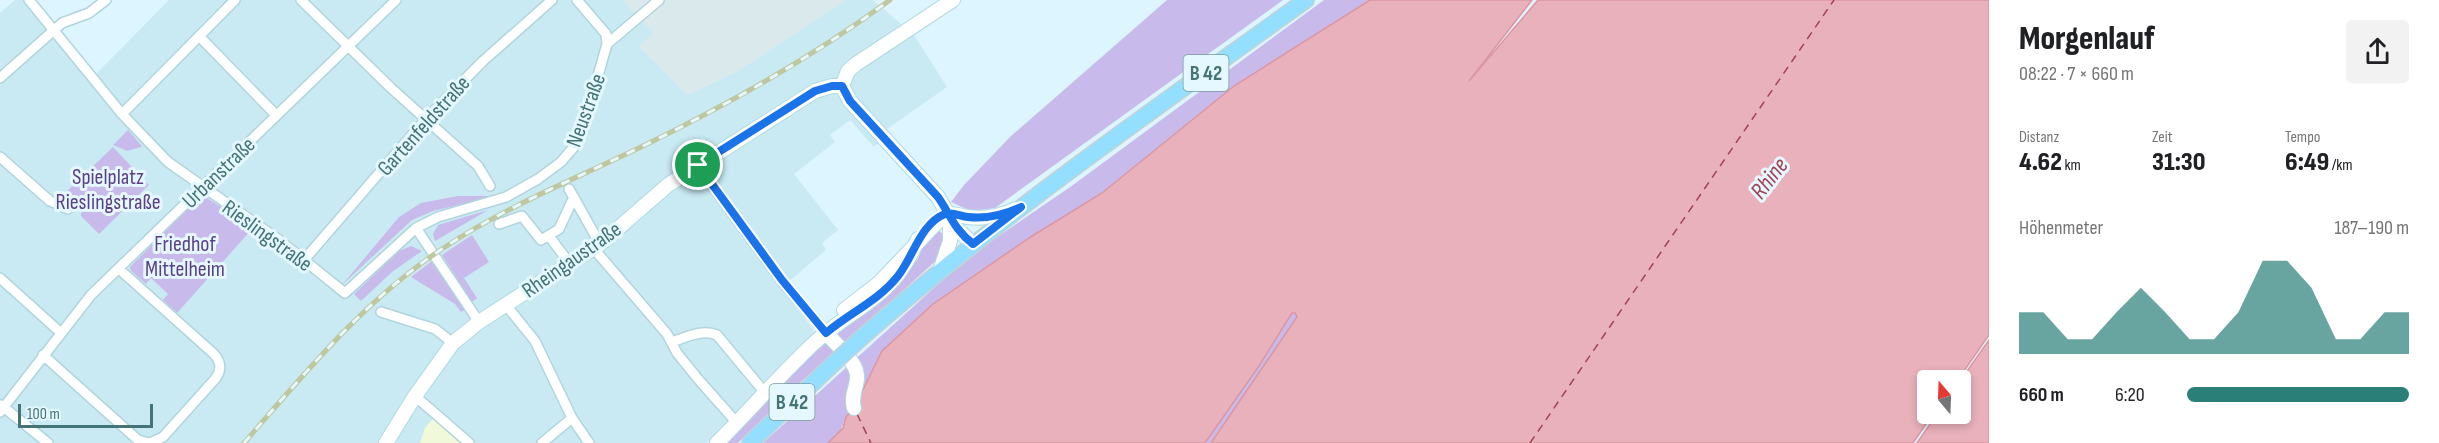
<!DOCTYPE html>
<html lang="de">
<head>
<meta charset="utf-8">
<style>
	body { margin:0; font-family:"Sofia Sans Condensed",sans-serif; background:#f2f2f2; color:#202124; height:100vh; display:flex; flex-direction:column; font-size:22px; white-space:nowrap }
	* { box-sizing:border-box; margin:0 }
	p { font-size:20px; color:#757577 }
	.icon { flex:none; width:33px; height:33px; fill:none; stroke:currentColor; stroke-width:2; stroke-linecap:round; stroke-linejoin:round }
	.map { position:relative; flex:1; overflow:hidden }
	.drawer { display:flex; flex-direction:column; background:#fff; width:450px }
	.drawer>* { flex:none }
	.needle { width:39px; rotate:341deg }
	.tools { position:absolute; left:1917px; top:370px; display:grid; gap:12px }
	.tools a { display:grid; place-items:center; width:54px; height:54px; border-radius:6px; background:#fff; box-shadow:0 3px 9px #0003; font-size:30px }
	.scale { position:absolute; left:18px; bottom:15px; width:135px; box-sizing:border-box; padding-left:6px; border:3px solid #447476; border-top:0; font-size:16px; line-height:21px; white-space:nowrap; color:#447476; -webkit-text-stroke:4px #e6f8ff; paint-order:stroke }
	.pin { position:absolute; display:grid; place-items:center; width:51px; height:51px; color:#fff; margin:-26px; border:3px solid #fff; border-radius:50%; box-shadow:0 2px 6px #0007 }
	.round { display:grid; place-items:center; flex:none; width:63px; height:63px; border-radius:6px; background:#f2f2f2 }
	.summary { display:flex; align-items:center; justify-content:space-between; height:102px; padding:0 30px }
	h1 { font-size:33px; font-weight:800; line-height:45px }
	.stats { display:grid; grid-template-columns:repeat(3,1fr); gap:9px; height:102px; padding:6px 30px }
	.stats div { display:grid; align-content:center }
	.stats b { font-size:26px; font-weight:800 }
	.stats small { font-size:16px; font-weight:400 }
	.stats p { font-size:16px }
	.chart { height:168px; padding:12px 30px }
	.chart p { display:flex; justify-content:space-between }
	.chart svg { width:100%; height:108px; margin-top:6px; fill:#2a8079; opacity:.7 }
	ul { padding:0 30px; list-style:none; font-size:20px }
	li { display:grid; grid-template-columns:96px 72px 1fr; align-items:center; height:45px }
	li i { height:15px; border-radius:8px; background:#2a8079 }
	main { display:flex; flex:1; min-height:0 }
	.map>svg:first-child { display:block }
	.residential { fill:#c9eaf3 }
	.industrial { fill:#dae9eb }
	.education { fill:#f0fadb }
	.green { fill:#c8bbec }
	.water { fill:#e9b1bb; stroke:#db96a2; stroke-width:1.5 }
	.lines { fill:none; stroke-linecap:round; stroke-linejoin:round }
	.ferry { stroke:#a14353; stroke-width:1.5; stroke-dasharray:8 6; stroke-linecap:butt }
	.street-casing { stroke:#b1d5dc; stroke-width:12 }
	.secondary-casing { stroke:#afdae1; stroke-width:16 }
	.primary-casing { stroke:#c3d3d3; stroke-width:18 }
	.street { stroke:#fff; stroke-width:9 }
	.secondary { stroke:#fff; stroke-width:14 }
	.primary { stroke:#94dfff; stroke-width:15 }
	.rail-casing { stroke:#bec79d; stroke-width:5 }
	.rail { stroke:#e6f8ff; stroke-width:3; stroke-dasharray:9; stroke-linecap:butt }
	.primary-bridge-casing { stroke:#c3d3d3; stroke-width:18; stroke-linecap:butt }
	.primary-bridge { stroke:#94dfff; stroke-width:15 }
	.route-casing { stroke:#fff; stroke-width:12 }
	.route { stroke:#1a73e8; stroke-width:8 }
	.labels { text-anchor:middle; stroke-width:6; stroke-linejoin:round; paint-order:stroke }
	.shield { fill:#e6f8ff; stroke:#759c9f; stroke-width:1.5 }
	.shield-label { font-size:21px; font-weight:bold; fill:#447476 }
	.street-label { font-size:22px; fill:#447476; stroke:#e6f8ff }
	.park-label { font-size:22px; fill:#5b4089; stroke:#e6f8ff }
	.water-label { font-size:24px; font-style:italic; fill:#a14353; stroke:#e6f8ff }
</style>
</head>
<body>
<main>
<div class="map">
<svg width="1989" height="443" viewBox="0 0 1989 443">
	<rect width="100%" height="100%" fill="#ddf5fe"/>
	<path class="residential" d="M 15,0 L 24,0 L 45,25 L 55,27 L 96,74 L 169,0 L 623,0 L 654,33 L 639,46 L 687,95 L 734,73 L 846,0 L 873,0 L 914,35 L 947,87 L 877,136 L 881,141 L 874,147 L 850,120 L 830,135 L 835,142 L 794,174 L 838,230 L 822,243 L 826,250 L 781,288 L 815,332 L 707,443 L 0,443 L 0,13 Z"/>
	<path class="industrial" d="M 623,0 L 846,0 L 734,73 L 687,95 L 639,46 L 653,33 Z"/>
	<path class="education" d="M 435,416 L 466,443 L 420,443 L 425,428 Z"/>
	<path class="green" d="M 1167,0 L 1283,0 L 995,208 L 971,211 L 951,202 L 964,185 L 1011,136 Z
		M 1324,0 L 1370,0 L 1234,86 L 1102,193 L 1029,238 L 933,304 L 846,417 L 839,434 L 828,443 L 763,443 L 968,257 L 1073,185 Z
		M 128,130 L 142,146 L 141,147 L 127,151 L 113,145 Z
		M 113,147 L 149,185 L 99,234 L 81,216 C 83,203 79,197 66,192 Z
		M 458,196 L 488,196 L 488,198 L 433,211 L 412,220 L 342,285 L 399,217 L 421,203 Z
		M 199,197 L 207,198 L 253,228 L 177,313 L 163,300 L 168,294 L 151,278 L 146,284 L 131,271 L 130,267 Z
		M 488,210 L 483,213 L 435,241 L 433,234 L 438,225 Z
		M 938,230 L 946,237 L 938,259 L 793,389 L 738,443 L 724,443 L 807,354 L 880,302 L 918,259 L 923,244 Z
		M 472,235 L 489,262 L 464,278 L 477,298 L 472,302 L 442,255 Z
		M 411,246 L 422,251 L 392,272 L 361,301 L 354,294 L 399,251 Z
		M 432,261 L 465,310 L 461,312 L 455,304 L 411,277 Z
		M 1292,313 L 1296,313 L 1297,317 L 1211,443 L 1205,443 L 1259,366 Z"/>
	<path class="water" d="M 1370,0 L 1532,0 L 1469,81 L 1538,0 L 1989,0 L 1989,335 L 1957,381 L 1928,381 L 1928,414 L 1933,414 L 1913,443 L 1211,443 L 1297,317 L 1295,313 L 1292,313 L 1259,366 L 1205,443 L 828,443 L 843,428 L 846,417 L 854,408 L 882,351 L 933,304 L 1029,238 L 1102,193 L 1234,86 Z
		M 1989,340 L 1989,443 L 1917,443 L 1937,414 L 1960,414 L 1960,381 Z"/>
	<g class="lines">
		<path class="ferry" d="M 857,414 L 871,443
			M 1530,443 L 1834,0"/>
		<g class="street-casing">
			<path id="street" d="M 29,0 L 122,114 L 168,162 L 279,240 L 345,293 L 416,228 L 438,217 L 506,197 L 538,179 L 561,162 L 573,148 L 586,118 L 607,44 L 659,0
				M 301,0 L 391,88 L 478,166 L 490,186
				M 577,0 L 606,34 L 607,44
				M 199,36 L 276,115
				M 0,78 L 62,23 L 89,13 L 106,0
				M 122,114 L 235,0
				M 0,157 L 50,201 L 68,209
				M 697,165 L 782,281 L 826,333
				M 569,189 L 600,244
				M 499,224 L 522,216 L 541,240 L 559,229 L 574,197
				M 416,228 L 479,322
				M 549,236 L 570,264
				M 594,249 L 667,334 L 677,353 L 698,379 L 737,423
				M 304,260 L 425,120 L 483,61 L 552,0
				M 119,269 L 214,354 C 221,362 222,369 216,378 L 163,437 L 150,443
				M 0,278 L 60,332
				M 506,305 L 535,341 L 572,418 L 589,443
				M 381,312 L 435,329 L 453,343
				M 672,342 C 686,337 703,329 717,335 L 766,394
				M 43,355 L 138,440 L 149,443
				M 415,396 L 469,443
				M 1,405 L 48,443
				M 0,412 L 91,295 L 396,0
				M 542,443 L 572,418"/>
		</g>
		<g class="secondary-casing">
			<path id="secondary" d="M 953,0 L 856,64 L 848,71 L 842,86 L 850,101 L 938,197 L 956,228 L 973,244
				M 940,271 L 950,241 L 950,221
				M 844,310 L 879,283 L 944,215 C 953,212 959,216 968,217 C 984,219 1001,216 1016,209
				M 826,333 C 835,343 856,361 857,375 C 858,387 850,395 854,408
				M 386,443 L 415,396 L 453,343 L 479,322 L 600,244 L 668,185 L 815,91 L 832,86 L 842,86
				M 717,443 C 749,411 780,375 813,344 C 857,304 892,300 918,239"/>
		</g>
		<g class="primary-casing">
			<path id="primary" d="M 861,338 C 1001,215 1155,109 1306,0
				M 750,443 L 834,363"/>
		</g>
		<use href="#street" class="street"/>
		<use href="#secondary" class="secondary"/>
		<use href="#primary" class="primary"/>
		<g class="rail-casing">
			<path id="rail" d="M 244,443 C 306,372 366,298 445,247 C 507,206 577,178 643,146 C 729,104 813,57 890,0"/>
		</g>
		<use href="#rail" class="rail"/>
		<g class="primary-bridge-casing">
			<path id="primary-bridge" d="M 834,363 L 861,338"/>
		</g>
		<use href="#primary-bridge" class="primary-bridge"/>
	</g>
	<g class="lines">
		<g class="route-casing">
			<path id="route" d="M 698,165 L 782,280 L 826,333 C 851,312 878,301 898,276 C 913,257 921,223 945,214 C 953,212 960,216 968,217 C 987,219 1004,215 1021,207 L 973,244 C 954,229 951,216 938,197 L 850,101 L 842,86 L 832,86 L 815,91 L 698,165"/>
		</g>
		<use href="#route" class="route"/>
	</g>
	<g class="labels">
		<g class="shield">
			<rect x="1183.5" y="55" width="45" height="36" rx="4.5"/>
			<rect x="769.5" y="384" width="45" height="36" rx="4.5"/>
		</g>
		<g class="shield-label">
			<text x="1206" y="80">B 42</text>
			<text x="792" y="409">B 42</text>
		</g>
		<g class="street-label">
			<text transform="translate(585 110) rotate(-70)" y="8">Neustraße</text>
			<text transform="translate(423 125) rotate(-48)" y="8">Gartenfeldstraße</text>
			<text transform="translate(218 172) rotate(-44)" y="8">Urbanstraße</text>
			<text transform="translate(268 235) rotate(36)" y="8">Rieslingstraße</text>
			<text transform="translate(571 259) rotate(-35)" y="8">Rheingaustraße</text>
		</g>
		<g class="park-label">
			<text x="108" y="184">Spielplatz<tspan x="108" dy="25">Rieslingstraße</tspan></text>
			<text x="185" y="251">Friedhof<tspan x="185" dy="25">Mittelheim</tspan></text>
		</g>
		<g class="water-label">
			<text transform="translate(1769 178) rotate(-52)" y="8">Rhine</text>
		</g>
	</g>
</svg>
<div class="tools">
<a><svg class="needle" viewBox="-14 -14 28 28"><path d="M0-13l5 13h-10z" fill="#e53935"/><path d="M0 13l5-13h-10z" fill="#757577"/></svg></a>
</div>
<div class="scale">100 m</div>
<div class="pin" style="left:698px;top:165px;background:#1e9e55"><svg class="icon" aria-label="arrive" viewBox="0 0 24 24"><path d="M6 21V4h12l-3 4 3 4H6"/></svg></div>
</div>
<section class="drawer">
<div class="summary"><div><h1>Morgenlauf</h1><p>08:22 · 7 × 660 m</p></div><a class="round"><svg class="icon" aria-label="share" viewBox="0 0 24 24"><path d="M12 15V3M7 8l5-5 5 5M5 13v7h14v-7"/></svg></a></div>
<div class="stats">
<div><p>Distanz</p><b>4.62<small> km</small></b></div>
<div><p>Zeit</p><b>31:30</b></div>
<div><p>Tempo</p><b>6:49<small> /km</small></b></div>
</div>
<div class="chart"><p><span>Höhenmeter</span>187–190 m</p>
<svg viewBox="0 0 160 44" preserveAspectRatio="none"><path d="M0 44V27L10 27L20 38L30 38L40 27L50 17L60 27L70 38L80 38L90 27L100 6L110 6L120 17L130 38L140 38L150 27L160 27V44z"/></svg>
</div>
<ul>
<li><b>660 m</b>6:20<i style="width:100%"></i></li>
</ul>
</section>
</main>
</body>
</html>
